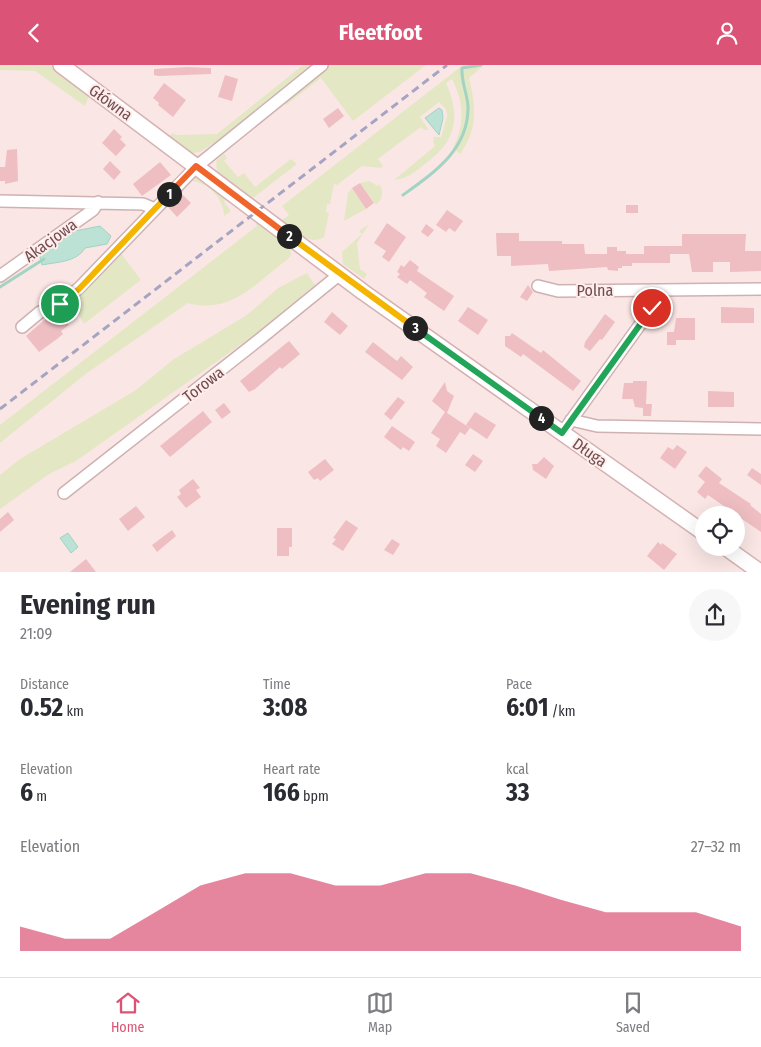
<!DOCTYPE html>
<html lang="en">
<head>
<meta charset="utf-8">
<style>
	body { margin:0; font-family:"Fira Sans Condensed",sans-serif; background:#f7f7f7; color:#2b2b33; height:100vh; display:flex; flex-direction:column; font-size:19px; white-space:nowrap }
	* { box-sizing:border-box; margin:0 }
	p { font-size:16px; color:#7c7c81 }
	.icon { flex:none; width:28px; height:28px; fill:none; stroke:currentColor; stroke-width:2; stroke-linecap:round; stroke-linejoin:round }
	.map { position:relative; height:507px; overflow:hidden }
	.details { display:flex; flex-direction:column; background:#fff; flex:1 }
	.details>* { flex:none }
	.tools { position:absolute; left:695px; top:441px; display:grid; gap:10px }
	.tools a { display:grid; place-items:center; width:50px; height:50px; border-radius:50%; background:#fff; box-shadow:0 5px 20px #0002; font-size:25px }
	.pin { position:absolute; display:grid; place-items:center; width:42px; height:42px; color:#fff; margin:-21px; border:2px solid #fff; border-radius:50%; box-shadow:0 1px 5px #0007 }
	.km { position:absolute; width:25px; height:25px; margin:-12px; border-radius:50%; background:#222; color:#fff; font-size:14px; line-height:25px; text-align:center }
	.round { display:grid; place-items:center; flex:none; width:52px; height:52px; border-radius:26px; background:#f7f7f7 }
	.headline { display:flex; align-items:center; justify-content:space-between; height:85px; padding:0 20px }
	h1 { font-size:28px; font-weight:700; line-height:38px }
	.figures { display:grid; grid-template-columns:repeat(3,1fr); gap:8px; height:85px; padding:5px 20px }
	.figures div { display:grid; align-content:center }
	.figures b { font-size:25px; font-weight:700 }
	.figures small { font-size:14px; font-weight:400 }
	.figures p { font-size:14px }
	.chart { height:140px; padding:10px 20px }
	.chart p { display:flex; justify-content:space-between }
	.chart svg { width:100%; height:90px; margin-top:5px; fill:#db5376; opacity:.7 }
	header { display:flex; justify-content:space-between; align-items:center; height:65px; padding:0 20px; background:#db5376; color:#fff; font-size:22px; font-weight:700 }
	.tab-bar { display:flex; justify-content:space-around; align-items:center; height:70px; border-top:1px solid #e1e1e2; background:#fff; font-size:14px; color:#7c7c81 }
	.tab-bar a { display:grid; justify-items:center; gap:2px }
	.tab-bar .on { color:#db5376 }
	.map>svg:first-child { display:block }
	.green { fill:#e3e7c4 }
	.water { fill:#bbe2d5; stroke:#a2d3c3 }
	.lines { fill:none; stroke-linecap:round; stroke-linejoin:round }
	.stream { stroke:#a2d3c3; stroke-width:3 }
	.building { fill:#eebec2 }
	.street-casing { stroke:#cfb1b2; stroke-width:14 }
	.secondary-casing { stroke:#d5b1b2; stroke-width:18 }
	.street { stroke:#fff; stroke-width:11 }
	.secondary { stroke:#fff; stroke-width:15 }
	.rail { stroke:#a6a4c3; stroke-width:3; stroke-dasharray:8 5; stroke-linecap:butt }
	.split-1-casing { stroke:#fff; stroke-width:10 }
	.split-2-casing { stroke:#fff; stroke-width:10 }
	.split-3-casing { stroke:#fff; stroke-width:10 }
	.split-4-casing { stroke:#fff; stroke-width:10 }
	.split-5-casing { stroke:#fff; stroke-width:10 }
	.split-1 { stroke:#f5b400; stroke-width:6 }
	.split-2 { stroke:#f0652b; stroke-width:6 }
	.split-3 { stroke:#f5b400; stroke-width:6 }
	.split-4 { stroke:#22a559; stroke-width:6 }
	.split-5 { stroke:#22a559; stroke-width:6 }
	.labels { text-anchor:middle; stroke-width:4; stroke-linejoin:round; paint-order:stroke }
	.street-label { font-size:16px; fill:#714c51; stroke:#feedea }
</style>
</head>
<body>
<header><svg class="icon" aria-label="back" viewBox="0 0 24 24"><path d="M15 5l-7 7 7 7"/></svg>Fleetfoot<svg class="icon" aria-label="person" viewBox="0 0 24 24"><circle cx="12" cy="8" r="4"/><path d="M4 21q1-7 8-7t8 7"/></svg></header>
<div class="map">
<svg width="761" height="507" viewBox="0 0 761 507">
	<rect width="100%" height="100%" fill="#fae7e5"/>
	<path class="green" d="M 0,0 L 50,0 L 90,29 L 85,41 L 35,6 L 0,5 Z
		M 303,0 L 318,0 L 214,80 L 212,79 L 200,87 L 193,88 L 170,71 L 173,68 L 176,70 L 217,69 Z
		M 329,0 L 426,0 L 353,56 L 321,13 L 286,40 L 283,35 Z
		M 463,0 L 484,0 L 469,13 C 476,41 478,65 460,89 L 453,83 C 465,59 464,37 452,14 L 446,18 C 462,54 455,77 425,99 C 415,107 407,114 394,115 L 435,81 L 433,77 L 434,72 L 441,72 L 447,51 L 446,44 L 439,37 L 420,52 L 429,65 L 424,65 L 421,62 L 383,90 L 378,94 L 383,101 L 381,103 L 362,101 L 337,120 L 334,119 L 330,139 L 327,139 L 326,147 L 329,148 L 324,172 C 309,182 295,165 282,155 L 289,150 L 282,141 Z
		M 224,89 L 227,93 L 224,96 L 238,112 L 244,108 L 255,122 L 291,94 L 297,99 L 253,133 L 217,106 L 216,96 Z
		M 196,113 L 199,113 L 226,134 L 224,137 L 231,146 L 224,151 C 224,134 209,118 192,116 Z
		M 370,116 L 377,121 L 379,119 C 385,127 382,134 376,140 L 360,118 Z
		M 352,123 L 366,144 L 344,156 L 348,128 Z
		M 392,143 L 369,159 L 357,178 L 360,204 L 367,209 L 364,214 L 343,199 L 342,187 L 362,169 L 359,166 Z
		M 255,156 L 290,182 L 291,190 L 288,194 C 256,218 231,250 188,238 L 87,308 L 0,378 L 0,360 L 257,161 Z
		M 121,188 L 141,215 L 84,259 L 71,236 Z
		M 307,208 L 315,220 L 253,271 L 76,396 L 49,409 L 0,444 L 0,410 L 20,394 L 136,325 L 174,294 L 247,250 L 278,223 Z"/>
	<path class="water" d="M 439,43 L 442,45 L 443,53 L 439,70 L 425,53 Z
		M 100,161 L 111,171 L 107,179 L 85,183 C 77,197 57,197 42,200 L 39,189 L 75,166 Z
		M 68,468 L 78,482 L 71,488 L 60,473 Z"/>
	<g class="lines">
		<path class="stream" d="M 403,130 C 435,107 469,84 468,41 C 467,28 461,16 462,3 L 481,0
			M 0,222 L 44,194"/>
	</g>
	<path class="building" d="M 188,2 L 211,3 L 211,9 L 158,11 L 154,10 L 154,4 Z
		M 225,10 L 238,14 L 232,36 L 218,32 Z
		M 164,18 L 186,35 L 173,52 L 158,40 L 159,38 L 153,33 Z
		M 338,43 L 344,51 L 329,63 L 323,54 Z
		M 114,64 L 122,72 L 120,74 L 126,80 L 116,91 L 102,78 Z
		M 17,84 L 18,116 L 5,119 L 5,116 L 0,116 L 0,102 L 5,102 L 7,85 Z
		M 110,96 L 121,107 L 114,115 L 103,104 Z
		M 160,97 L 171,110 L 142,131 L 133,119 Z
		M 360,118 L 374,138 L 366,144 L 352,123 Z
		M 182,129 L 191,138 L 177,152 L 168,142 Z
		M 626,140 L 638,140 L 638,148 L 626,148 Z
		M 447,145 L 463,156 L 455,167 L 449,163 L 446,167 L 436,160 Z
		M 387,158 L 406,172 L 389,197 L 382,192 L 386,186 L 374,178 Z
		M 426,159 L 434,165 L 428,172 L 421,167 Z
		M 496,168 L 519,168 L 519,176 L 562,176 L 562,179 L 584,179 L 585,189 L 607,189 L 607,182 L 617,182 L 617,186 L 626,186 L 626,189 L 644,189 L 644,181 L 682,181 L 682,169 L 746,169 L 745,186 L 761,186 L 761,206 L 730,207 L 730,197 L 713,197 L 713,207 L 692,207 L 689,189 L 670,189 L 670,198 L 632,198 L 632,201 L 622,201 L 622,203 L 618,203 L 618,206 L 608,205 L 607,202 L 549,206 L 548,199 L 511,201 L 511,191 L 497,191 Z
		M 410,195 L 419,202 L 417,206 L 454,231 L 444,246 L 424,232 L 427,228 L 410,215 L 407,219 L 397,212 L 400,209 L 397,207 L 401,200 L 404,202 Z
		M 528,220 L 533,227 L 527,236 L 520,232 Z
		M 468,242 L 488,255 L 478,270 L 458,256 Z
		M 721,242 L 754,243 L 754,258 L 721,258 Z
		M 332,247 L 348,261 L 340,270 L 324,257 Z
		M 60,248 L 69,260 L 61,266 L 63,269 L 57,274 L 39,287 L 26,271 L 43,256 L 50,252 L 52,254 Z
		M 605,249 L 615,257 L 602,275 L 600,274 L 590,286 L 584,282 L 585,277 Z
		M 676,253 L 695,253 L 695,275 L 676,275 L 676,280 L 667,280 L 667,267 L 674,267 Z
		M 512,268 L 541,288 L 543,285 L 581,316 L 573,326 L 523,289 L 521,292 L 505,281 L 505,271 L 510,271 Z
		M 289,276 L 300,289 L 282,304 L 280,302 L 255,324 L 249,327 L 240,316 Z
		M 373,277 L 397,296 L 401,291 L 413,302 L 402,315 L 365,287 Z
		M 633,316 L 647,316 L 646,339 L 652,339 L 651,351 L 643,351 L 643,343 L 635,342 L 633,334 L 622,334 L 624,318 L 633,318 Z
		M 445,317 L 447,326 L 454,331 L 447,348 L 470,363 L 465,370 L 460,367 L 446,388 L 436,381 L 440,374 L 431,368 L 445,347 L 432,336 Z
		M 708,326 L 734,327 L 734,342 L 708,342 Z
		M 398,332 L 405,337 L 391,355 L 384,349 Z
		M 224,338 L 231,347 L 222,354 L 215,345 Z
		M 203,346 L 212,357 L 170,392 L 160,381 Z
		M 475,347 L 496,360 L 487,374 L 466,360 Z
		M 392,361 L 415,377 L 409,386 L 403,382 L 401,385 L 384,372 Z
		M 677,380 L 687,387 L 675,404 L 660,393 L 668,382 L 673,385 Z
		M 473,389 L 483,396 L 475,407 L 465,400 Z
		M 544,392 L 554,401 L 546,414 L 533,405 L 532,399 L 537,399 Z
		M 325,394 L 334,405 L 320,416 L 318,413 L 314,415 L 308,407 Z
		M 706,401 L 722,414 L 719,418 L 751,439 L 750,440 L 761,449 L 761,467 L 736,450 L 724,450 L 728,444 L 708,430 L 705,434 L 697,427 L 705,417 L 698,411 Z
		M 752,403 L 761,409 L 761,420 L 747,410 Z
		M 193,414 L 200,423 L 196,425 L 201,432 L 186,443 L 177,432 L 181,429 L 179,425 Z
		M 136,441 L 145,452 L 128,466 L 119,454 Z
		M 8,447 L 14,455 L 0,467 L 0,454 Z
		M 346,455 L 358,463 L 343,486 L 332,479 L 336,474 L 333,473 Z
		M 277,463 L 292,463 L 292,482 L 289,482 L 289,491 L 277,491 Z
		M 172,465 L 176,471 L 157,487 L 152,480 Z
		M 392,474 L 400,479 L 393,490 L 384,485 Z
		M 658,477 L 661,480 L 662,478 L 677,489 L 664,505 L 647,491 Z
		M 86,494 L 96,507 L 70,507 Z"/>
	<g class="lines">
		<g class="street-casing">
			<path id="street" d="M 0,136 L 143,139 L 155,144
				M 0,211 L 93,145 L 98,137
				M 538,221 L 558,226 L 761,224
				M 22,262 L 40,247 L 60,239 L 79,223 L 197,101 L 322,0
				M 571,355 L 597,361 L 761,364
				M 567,361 L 652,243 L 653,225
				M 64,428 L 260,274 L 340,209"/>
		</g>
		<g class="secondary-casing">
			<path id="secondary" d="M 61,0 L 363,227 L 704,468
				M 725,482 L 760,507"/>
		</g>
		<use href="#street" class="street"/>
		<use href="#secondary" class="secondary"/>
		<path class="rail" d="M 0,344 L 447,0"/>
	</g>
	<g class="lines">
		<g class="split-1-casing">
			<path id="split-1" d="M 60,239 L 79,224 L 169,129"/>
		</g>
		<g class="split-2-casing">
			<path id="split-2" d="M 169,129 L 196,101 L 289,171"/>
		</g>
		<g class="split-3-casing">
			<path id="split-3" d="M 289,171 L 415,263"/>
		</g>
		<g class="split-4-casing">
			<path id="split-4" d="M 415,263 L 541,353"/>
		</g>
		<g class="split-5-casing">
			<path id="split-5" d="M 541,353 L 562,368 L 652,243"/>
		</g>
		<use href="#split-1" class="split-1"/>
		<use href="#split-2" class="split-2"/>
		<use href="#split-3" class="split-3"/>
		<use href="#split-4" class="split-4"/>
		<use href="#split-5" class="split-5"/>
	</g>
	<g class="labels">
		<g class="street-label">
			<text transform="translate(111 37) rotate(36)" y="6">Główna</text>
			<text transform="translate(50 175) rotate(-36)" y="6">Akacjowa</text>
			<text x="595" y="231">Polna</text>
			<text transform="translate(203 319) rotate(-38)" y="6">Torowa</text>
			<text transform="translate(590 387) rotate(35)" y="6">Długa</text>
		</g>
	</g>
</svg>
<div class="tools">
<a><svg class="icon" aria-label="locate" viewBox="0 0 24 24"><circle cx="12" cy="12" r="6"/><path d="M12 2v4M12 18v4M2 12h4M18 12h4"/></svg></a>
</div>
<div class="pin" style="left:60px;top:239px;background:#1e9e55"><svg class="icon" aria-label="arrive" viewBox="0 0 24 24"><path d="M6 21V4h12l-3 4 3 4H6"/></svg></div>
<div class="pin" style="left:652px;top:243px;background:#d93025"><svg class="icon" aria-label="check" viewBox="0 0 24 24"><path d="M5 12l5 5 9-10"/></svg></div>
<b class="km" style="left:169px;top:129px">1</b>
<b class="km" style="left:289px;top:171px">2</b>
<b class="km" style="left:415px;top:263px">3</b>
<b class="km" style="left:541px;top:353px">4</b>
</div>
<section class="details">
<div class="headline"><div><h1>Evening run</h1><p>21:09</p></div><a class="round"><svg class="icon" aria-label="share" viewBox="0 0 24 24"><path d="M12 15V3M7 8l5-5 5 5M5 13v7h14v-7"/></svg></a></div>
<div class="figures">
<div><p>Distance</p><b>0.52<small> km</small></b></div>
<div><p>Time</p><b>3:08</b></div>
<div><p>Pace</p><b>6:01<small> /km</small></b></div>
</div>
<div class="figures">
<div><p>Elevation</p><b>6<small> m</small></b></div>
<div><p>Heart rate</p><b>166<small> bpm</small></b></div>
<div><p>kcal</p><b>33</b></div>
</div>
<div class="chart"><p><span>Elevation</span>27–32 m</p>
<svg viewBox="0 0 160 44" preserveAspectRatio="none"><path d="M0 44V32L10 38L20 38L30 25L40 12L50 6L60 6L70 12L80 12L90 6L100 6L110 12L120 19L130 25L140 25L150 25L160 32V44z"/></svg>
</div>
</section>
<nav class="tab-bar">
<a class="on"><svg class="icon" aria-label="home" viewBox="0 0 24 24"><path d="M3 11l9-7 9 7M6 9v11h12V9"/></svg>Home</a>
<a><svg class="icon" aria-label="map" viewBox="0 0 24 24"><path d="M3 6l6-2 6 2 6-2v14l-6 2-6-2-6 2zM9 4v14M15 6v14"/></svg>Map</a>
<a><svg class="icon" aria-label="saved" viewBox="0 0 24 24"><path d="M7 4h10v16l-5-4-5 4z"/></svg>Saved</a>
</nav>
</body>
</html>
